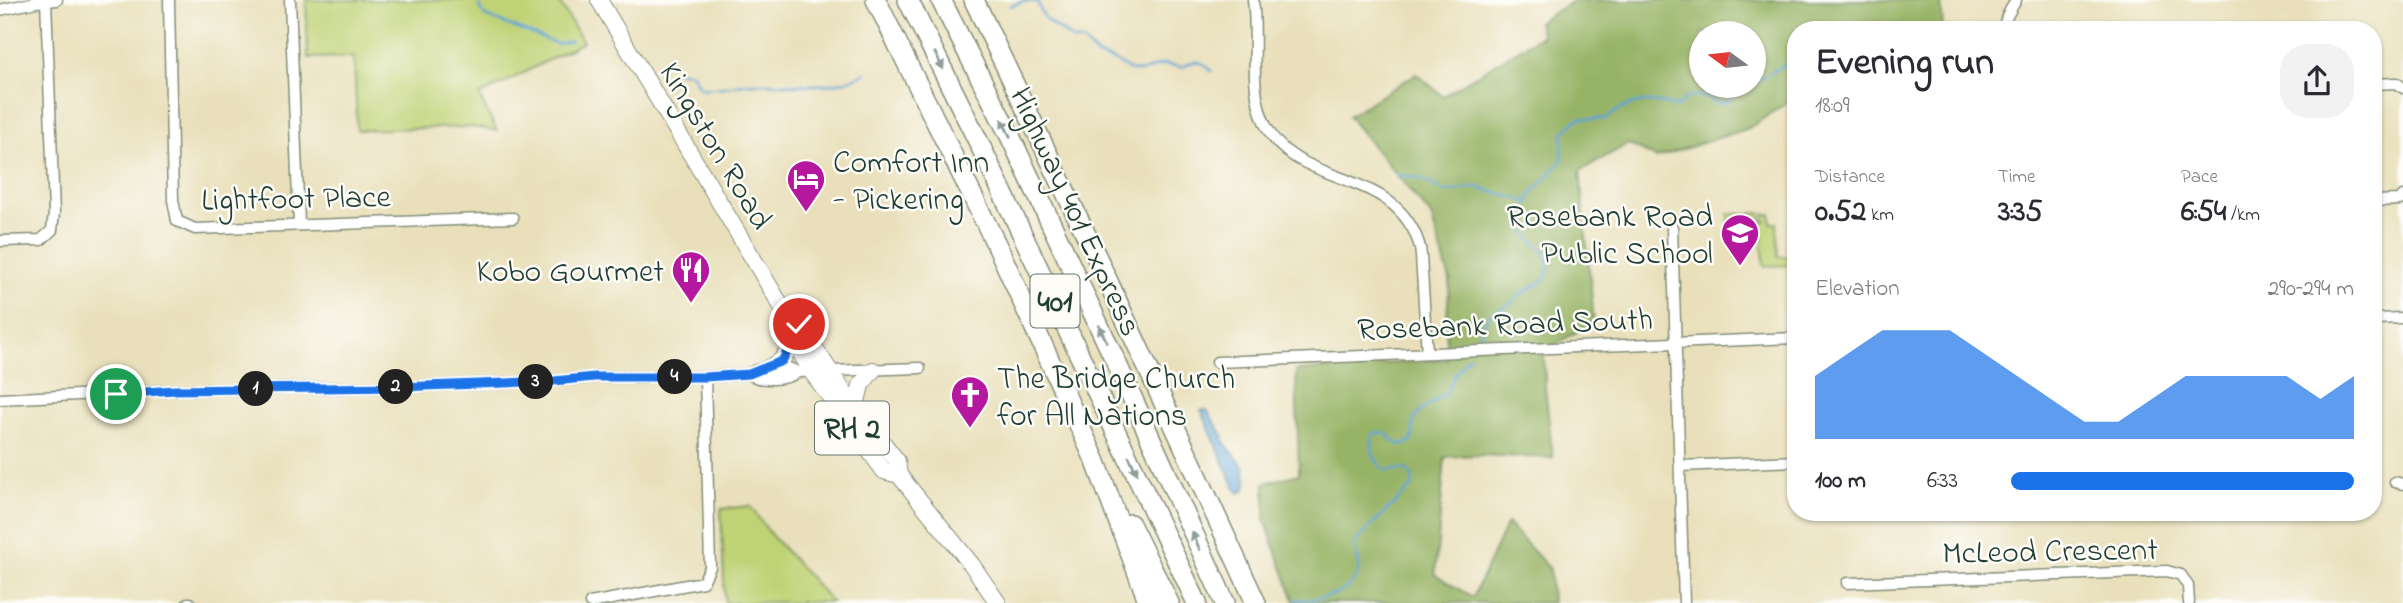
<!DOCTYPE html>
<html lang="en">
<head>
<meta charset="utf-8">
<style>
	body { margin:0; font-family:"Indie Flower",sans-serif; background:#f2f2f3; color:#2b2b33; height:100vh; display:flex; flex-direction:column; font-size:26px; white-space:nowrap }
	* { box-sizing:border-box; margin:0 }
	p { font-size:23px; color:#7c7c81 }
	.icon { flex:none; width:38px; height:38px; fill:none; stroke:currentColor; stroke-width:2; stroke-linecap:round; stroke-linejoin:round }
	.map { position:relative; flex:1; overflow:hidden }
	.details { position:absolute; left:1787px; top:21px; width:595px; height:500px; display:flex; flex-direction:column; background:#fff; border-radius:28px; box-shadow:0 2px 5px #0004 }
	.details>* { flex:none }
	.needle { width:46px; rotate:285deg }
	.buttons { position:absolute; left:1689px; top:21px; display:grid; gap:14px }
	.buttons a { display:grid; place-items:center; width:77px; height:77px; border-radius:50%; background:#fff; box-shadow:0 2px 5px #0004; font-size:35px }
	.pin { position:absolute; display:grid; place-items:center; width:60px; height:60px; color:#fff; margin:-30px; border:4px solid #fff; border-radius:50%; box-shadow:0 2px 7px #0007 }
	.km { position:absolute; width:35px; height:35px; margin:-18px; border-radius:50%; background:#222; color:#fff; font-size:19px; line-height:35px; text-align:center }
	.round { display:grid; place-items:center; flex:none; width:74px; height:74px; border-radius:28px; background:#f2f2f3 }
	.overview { display:flex; align-items:center; justify-content:space-between; height:119px; padding:0 28px }
	h1 { font-size:38px; font-weight:700; line-height:52px }
	.metrics { display:grid; grid-template-columns:repeat(3,1fr); gap:10px; height:119px; padding:7px 28px }
	.metrics div { display:grid; align-content:center }
	.metrics b { font-size:30px; font-weight:700 }
	.metrics small { font-size:19px; font-weight:400 }
	.metrics p { font-size:19px }
	.chart { height:196px; padding:14px 28px }
	.chart p { display:flex; justify-content:space-between }
	.chart svg { width:100%; height:126px; margin-top:7px; fill:#1a73e8; opacity:.7 }
	ul { padding:0 28px; list-style:none; font-size:23px }
	li { display:grid; grid-template-columns:112px 84px 1fr; align-items:center; height:52px }
	li i { height:18px; border-radius:9px; background:#1a73e8 }
	.map>svg:first-child { display:block }
	.green { fill:#bfd275; stroke:#6f8854; stroke-width:2 }
	.forest { fill:#97b466; stroke:#5b784d; stroke-width:2; fill-rule:evenodd }
	.water { fill:#5ea3d3; stroke:#3e7084; stroke-width:2 }
	.lines { fill:none; stroke-linecap:round; stroke-linejoin:round }
	.stream { stroke:#5ea3d3; stroke-width:2.5 }
	.street-casing { stroke:#848e78; stroke-width:13 }
	.primary-casing { stroke:#848e78; stroke-width:18 }
	.highway-casing { stroke:#848e78; stroke-width:22 }
	.street { stroke:#fff; stroke-width:10 }
	.primary { stroke:#fff; stroke-width:16 }
	.highway { stroke:#fff; stroke-width:19 }
	.oneway { fill:#8f9e9a }
	.route-casing { stroke:#fff; stroke-width:14 }
	.route { stroke:#1a73e8; stroke-width:9 }
	.labels { text-anchor:middle; stroke-width:5; stroke-linejoin:round; paint-order:stroke }
	.shield { fill:#fdfcf7; stroke:#62766e; stroke-width:2 }
	.shield-label { font-size:30px; font-weight:bold; fill:#1f3d34 }
	.street-label { font-size:32px; fill:#1f3d34; stroke:#fdfcf7 }
	.poi-label { font-size:32px; fill:#1f3d34; stroke:#fdfcf7; text-anchor:start }
</style>
</head>
<body>
<div class="map">
<svg width="2403" height="603" viewBox="0 0 2403 603">
	<rect width="100%" height="100%" fill="#fdfcf7"/>
	<filter id="ink" filterUnits="userSpaceOnUse"><feTurbulence type="fractalNoise" baseFrequency=".0143" numOctaves="2"/><feDisplacementMap in="SourceGraphic" scale="14" xChannelSelector="R" yChannelSelector="G"/><feConvolveMatrix kernelMatrix="1 2 1 2 8 2 1 2 1" color-interpolation-filters="sRGB"/></filter>
	<filter id="wash" filterUnits="userSpaceOnUse"><feTurbulence type="fractalNoise" baseFrequency=".00686" numOctaves="4" result="noise"/><feDisplacementMap in="SourceGraphic" scale="28" xChannelSelector="R" yChannelSelector="G"/><feGaussianBlur stdDeviation="1.57" result="paint"/><feColorMatrix in="noise" values="0 0 0 0 0 0 0 0 0 0 0 0 0 0 0 0 0 1.4 0 .05"/><feComposite in="paint" operator="in"/></filter>
	<g filter="url(#wash)">
		<rect width="100%" height="100%" fill="#e9e0bb"/>
		<path class="green" d="M 306,0 L 558,0 L 583,42 L 479,96 L 497,131 L 472,127 L 357,130 L 354,57 L 308,58 Z
			M 1761,213 L 1762,222 L 1765,222 L 1765,214 L 1771,214 L 1771,223 L 1777,223 L 1778,257 L 1795,256 L 1795,298 L 1794,265 L 1764,266 L 1762,236 L 1730,237 L 1729,214 Z
			M 750,506 L 772,536 L 832,602 L 725,603 L 721,509 Z"/>
		<path class="forest" d="M 1575,0 L 1941,0 L 1943,30 L 1796,30 L 1795,97 L 1749,128 L 1656,158 L 1628,144 L 1580,171 L 1594,322 L 1544,351 L 1545,388 L 1553,458 L 1476,455 L 1445,457 L 1435,575 L 1473,597 L 1507,523 L 1550,569 L 1552,603 L 1295,603 L 1265,520 L 1265,483 L 1299,474 L 1296,371 L 1447,359 L 1446,326 L 1450,280 L 1431,216 L 1348,116 L 1416,74 L 1443,96 L 1542,35 L 1538,22 ZM 1701,33 L 1754,33 L 1754,86 L 1701,86 Z"/>
		<path class="water" d="M 1201,410 L 1207,410 L 1223,435 L 1225,443 L 1244,467 L 1247,482 L 1245,490 L 1239,493 L 1234,486 Z"/>
		<g class="lines">
			<path class="stream" d="M 480,0 L 480,8 L 485,16 L 557,44 L 571,41
				M 1010,6 L 1025,1 L 1038,2 C 1044,27 1058,24 1073,41 L 1083,41 L 1098,56 L 1115,61 L 1129,70 L 1141,72 L 1163,64 L 1183,67 C 1193,59 1203,60 1211,71
				M 676,71 L 691,73 L 700,88 C 718,90 736,84 754,83 C 792,82 830,93 865,73
				M 1754,83 L 1786,64
				M 1397,175 L 1419,178 L 1446,192 L 1476,187 L 1528,202
				M 1474,347 C 1480,338 1483,321 1492,313 C 1496,310 1502,309 1507,306 C 1513,302 1517,296 1524,292 C 1537,285 1552,279 1548,260 C 1544,244 1521,238 1520,221 L 1532,193 L 1562,161 L 1563,133 L 1579,118 L 1606,119 C 1630,99 1649,99 1677,107 L 1687,97 L 1704,96 L 1717,103 L 1727,103 L 1740,88 L 1747,86
				M 1296,600 C 1318,600 1358,596 1359,565 C 1359,558 1354,552 1354,544 C 1373,521 1393,507 1413,485 L 1412,476 L 1406,469 L 1385,470 C 1372,460 1371,449 1372,434 L 1383,432 L 1400,445 L 1412,441 L 1414,419 L 1423,409 L 1447,392 L 1454,375 L 1469,356"/>
		</g>
	</g>
	<g filter="url(#ink)">
		<g class="lines">
			<g class="street-casing">
				<path id="street" d="M 169,0 L 173,200 L 177,221 L 195,229 L 513,218
					M 290,0 L 299,224
					M 1253,0 C 1259,42 1247,87 1266,126 C 1295,187 1392,167 1418,241 C 1422,250 1421,263 1422,272 C 1424,299 1425,326 1427,352
					M 0,10 L 36,2 L 57,0
					M 2003,30 L 2007,16 L 2016,0
					M 2373,84 L 2397,83 L 2403,88
					M 2373,201 L 2400,200 L 2403,196
					M 1672,227 L 1684,603
					M 0,241 L 41,240 L 52,230 L 54,213 L 46,0
					M 2373,319 L 2403,318
					M 1217,362 L 1796,338
					M 749,374 C 761,382 786,380 798,372
					M 0,399 L 175,390 L 398,387 L 554,381 L 594,377 L 705,377 L 749,374 L 756,370 L 789,368 L 798,372 L 920,368
					M 1680,466 L 1796,461
					M 2395,482 L 2403,484
					M 1847,583 L 2167,571 L 2181,575 L 2188,586 L 2189,603
					M 188,603 L 190,603
					M 590,603 L 703,582 L 710,567 L 705,377"/>
			</g>
			<g class="primary-casing">
				<path id="primary" d="M 599,0 L 789,319 L 799,324 L 841,388 L 897,461 L 899,475 L 972,565 L 998,603
					M 789,319 L 789,333 L 811,371 L 884,471 L 899,475
					M 766,369 C 783,362 787,356 791,337
					M 856,406 L 861,385 L 873,370"/>
			</g>
			<g class="highway-casing">
				<path id="highway" d="M 876,0 L 1000,252 L 1096,462 L 1149,603
					M 908,0 L 979,143 L 1197,603
					M 941,0 L 1010,136 L 1116,362 L 1225,603
					M 974,0 L 1099,262 L 1256,603
					M 1130,524 L 1169,603"/>
			</g>
			<use href="#street" class="street"/>
			<use href="#primary" class="primary"/>
			<use href="#highway" class="highway"/>
		</g>
		<defs><path id="oneway-solid" d="M-6-.8H1V-3.2L6.5 0L1 3.2V.8H-6Z" transform="scale(1.75)"/></defs>
		<g class="oneway">
			<use href="#oneway-solid" transform="translate(939 61) rotate(64)"/>
			<use href="#oneway-solid" transform="translate(1006 128) rotate(-117)"/>
			<use href="#oneway-solid" transform="translate(1103 334) rotate(-115)"/>
			<use href="#oneway-solid" transform="translate(1133 465) rotate(65)"/>
			<use href="#oneway-solid" transform="translate(1196 541) rotate(-114)"/>
		</g>
	</g>
	<g class="lines" filter="url(#ink)">
		<g class="route-casing">
			<path id="route" d="M 116,394 L 175,390 L 398,387 L 554,381 L 594,377 L 705,377 L 749,374 L 782,361 C 792,347 789,334 789,319 L 799,324"/>
		</g>
		<use href="#route" class="route"/>
	</g>
	<defs>
		<g id="hotel-pin" transform="scale(2.0125)"><path d="M0 17L-7.5 6A9.5 9.5 0 1 1 7.5 6Z" fill="#b5179e" stroke="#fdfcf7"/><path d="M-6-4.5h1.5V1H6V5H4.5V3h-9V5H-6ZM-4 0a1.8 1.8 0 1 1 3.6 0ZM.5 0V-2.5h3Q6-2.5 6 0Z" fill="#fff"/></g>
		<g id="school-pin" transform="scale(2.0125)"><path d="M0 17L-7.5 6A9.5 9.5 0 1 1 7.5 6Z" fill="#b5179e" stroke="#fdfcf7"/><path d="M0-5L7-2L0 1L-7-2ZM-4 1L0 2.5L4 1V4Q0 6-4 4Z" fill="#fff"/></g>
		<g id="restaurant-pin" transform="scale(2.0125)"><path d="M0 17L-7.5 6A9.5 9.5 0 1 1 7.5 6Z" fill="#b5179e" stroke="#fdfcf7"/><path d="M-5-6h1v4h1v-4h1v4h1v-4h1v5L-1.5 .5V6h-2V.5L-5-1ZM5-6V6H3V1.5H1.5Q1.5-4 5-6Z" fill="#fff"/></g>
		<g id="church-pin" transform="scale(2.0125)"><path d="M0 17L-7.5 6A9.5 9.5 0 1 1 7.5 6Z" fill="#b5179e" stroke="#fdfcf7"/><path d="M-1.2-6h2.4v3.5h3.3v2.4h-3.3V6h-2.4V-.1h-3.3v-2.4h3.3Z" fill="#fff"/></g>
	</defs>
	<g fill-rule="evenodd">
		<use href="#hotel-pin" x="806" y="179"/>
		<use href="#school-pin" x="1740" y="233"/>
		<use href="#restaurant-pin" x="691" y="270"/>
		<use href="#church-pin" x="970" y="395"/>
	</g>
	<g class="labels">
		<g class="shield">
			<rect x="1030.5" y="274.5" width="49" height="53" rx="5"/>
			<rect x="815" y="401.5" width="74" height="53" rx="5"/>
		</g>
		<g class="shield-label">
			<text x="1055" y="311">401</text>
			<text x="852" y="438">RH 2</text>
		</g>
		<g class="street-label">
			<text transform="translate(717 145) rotate(59)" y="11">Kingston Road</text>
			<text transform="translate(296 197) rotate(-1)" y="11">Lightfoot Place</text>
			<text transform="translate(1077 211) rotate(65)" y="11">Highway 401 Express</text>
			<text transform="translate(1505 323) rotate(-2)" y="11">Rosebank Road South</text>
			<text transform="translate(2050 550) rotate(-1)" y="11">McLeod Crescent</text>
		</g>
		<g class="poi-label">
			<text x="833" y="172">Comfort Inn<tspan x="833" dy="37">- Pickering</tspan></text>
			<text x="1713" y="226" text-anchor="end">Rosebank Road<tspan x="1713" dy="37">Public School</tspan></text>
			<text x="664" y="281" text-anchor="end">Kobo Gourmet</text>
			<text x="997" y="388">The Bridge Church<tspan x="997" dy="37">for All Nations</tspan></text>
		</g>
	</g>
</svg>
<div class="buttons">
<a><svg class="needle" viewBox="-14 -14 28 28"><path d="M0-13l5 13h-10z" fill="#e53935"/><path d="M0 13l5-13h-10z" fill="#7c7c81"/></svg></a>
</div>
<div class="pin" style="left:116px;top:394px;background:#1e9e55"><svg class="icon" aria-label="arrive" viewBox="0 0 24 24"><path d="M6 21V4h12l-3 4 3 4H6"/></svg></div>
<div class="pin" style="left:799px;top:324px;background:#d93025"><svg class="icon" aria-label="check" viewBox="0 0 24 24"><path d="M5 12l5 5 9-10"/></svg></div>
<b class="km" style="left:256px;top:389px">1</b>
<b class="km" style="left:396px;top:387px">2</b>
<b class="km" style="left:536px;top:382px">3</b>
<b class="km" style="left:675px;top:377px">4</b>
<section class="details">
<div class="overview"><div><h1>Evening run</h1><p>18:09</p></div><a class="round"><svg class="icon" aria-label="share" viewBox="0 0 24 24"><path d="M12 15V3M7 8l5-5 5 5M5 13v7h14v-7"/></svg></a></div>
<div class="metrics">
<div><p>Distance</p><b>0.52<small> km</small></b></div>
<div><p>Time</p><b>3:35</b></div>
<div><p>Pace</p><b>6:54<small> /km</small></b></div>
</div>
<div class="chart"><p><span>Elevation</span>290–294 m</p>
<svg viewBox="0 0 160 44" preserveAspectRatio="none"><path d="M0 44V22L10 14L20 6L30 6L40 6L50 14L60 22L70 30L80 38L90 38L100 30L110 22L120 22L130 22L140 22L150 30L160 22V44z"/></svg>
</div>
<ul>
<li><b>100 m</b>6:33<i style="width:100%"></i></li>
</ul>
</section>
</div>
</body>
</html>
